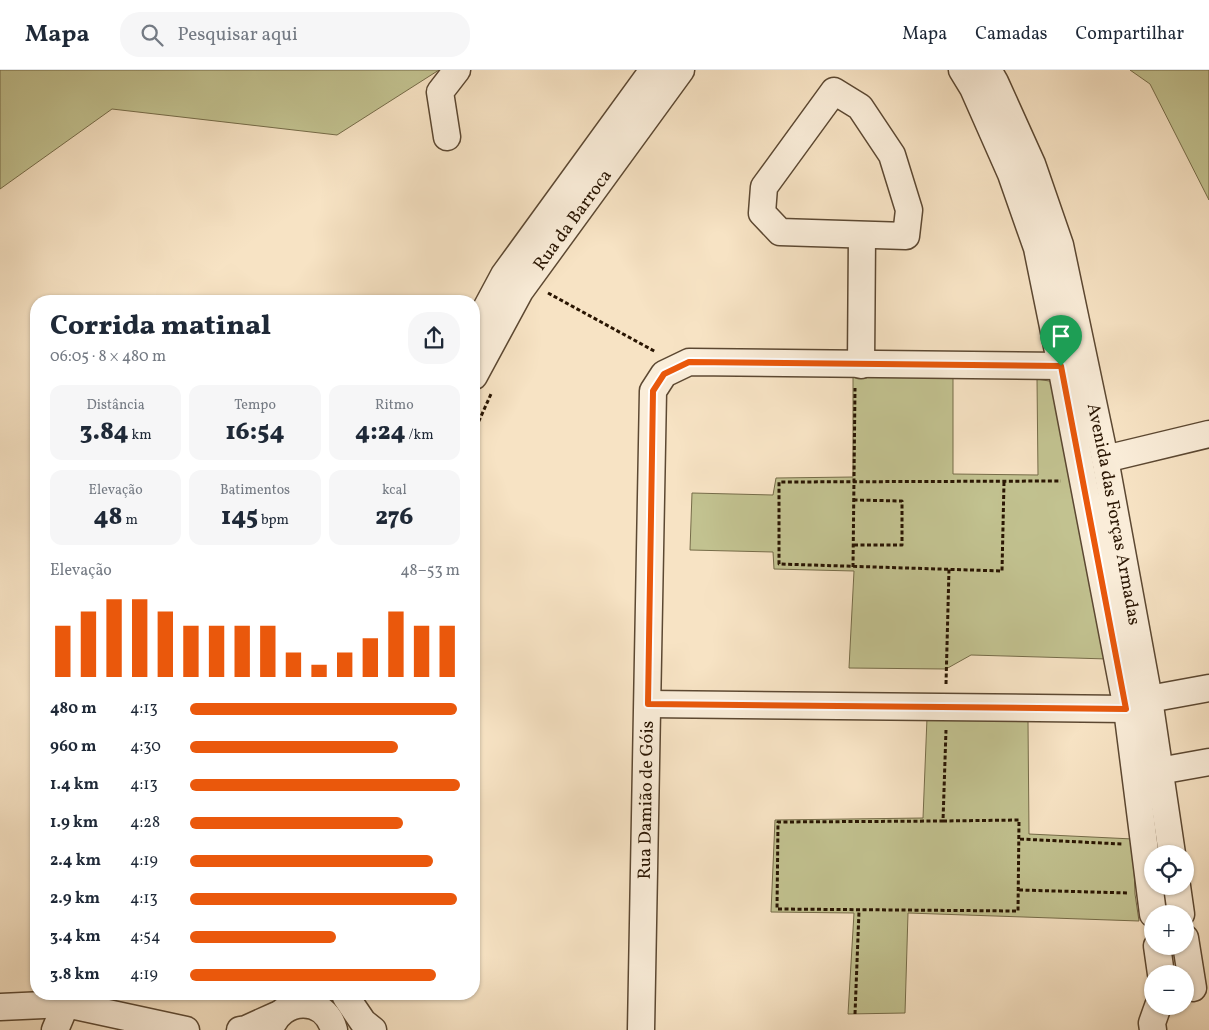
<!DOCTYPE html>
<html lang="pt">
<head>
<meta charset="utf-8">
<style>
	body { margin:0; font-family:Vollkorn,serif; background:#f6f6f7; color:#1f2937; height:100vh; display:flex; flex-direction:column; font-size:19px; white-space:nowrap }
	* { box-sizing:border-box; margin:0 }
	p { font-size:16px; color:#747a83 }
	.icon { flex:none; width:28px; height:28px; fill:none; stroke:currentColor; stroke-width:2; stroke-linecap:round; stroke-linejoin:round }
	.map { position:relative; flex:1; overflow:hidden }
	.panel { position:absolute; left:30px; top:225px; width:450px; height:705px; display:flex; flex-direction:column; background:#fff; border-radius:20px; box-shadow:0 1px 4px #0004 }
	.panel>* { flex:none }
	.controls { position:absolute; left:1144px; top:775px; display:grid; gap:10px }
	.controls a { display:grid; place-items:center; width:50px; height:50px; border-radius:50%; background:#fff; box-shadow:0 1px 4px #0004; font-size:25px }
	.pin { position:absolute; display:grid; place-items:center; width:42px; height:42px; color:#fff; margin:-51px -21px; border-radius:50% 50% 50% 0; rotate:-45deg; box-shadow:0 0 5px #0007 }
	.pin .icon { rotate:45deg }
	.round { display:grid; place-items:center; flex:none; width:52px; height:52px; border-radius:20px; background:#f6f6f7 }
	.head { display:flex; align-items:center; justify-content:space-between; height:85px; padding:0 20px }
	h1 { font-size:28px; font-weight:800; line-height:38px }
	.stats { display:grid; grid-template-columns:repeat(3,1fr); gap:8px; height:85px; padding:5px 20px }
	.stats div { display:grid; align-content:center; border-radius:12px; background:#f6f6f7; text-align:center }
	.stats b { font-size:25px; font-weight:800 }
	.stats small { font-size:14px; font-weight:400 }
	.stats p { font-size:14px }
	.chart { height:140px; padding:10px 20px }
	.chart p { display:flex; justify-content:space-between }
	.chart svg { width:100%; height:90px; margin-top:5px; stroke:#ea580c; stroke-width:6 }
	ul { padding:0 20px; list-style:none; font-size:16px }
	li { display:grid; grid-template-columns:80px 60px 1fr; align-items:center; height:38px }
	li i { height:12px; border-radius:6px; background:#ea580c }
	header { display:flex; align-items:center; gap:30px; box-sizing:border-box; height:70px; padding:0 25px; background:#fff; border-bottom:1px solid #e0e1e3 }
	header strong { font-size:24px }
	nav { display:flex; gap:28px; margin-inline-start:auto; font-size:18px }
	.search { width:350px; height:45px; background:#f6f6f7; display:flex; align-items:center; gap:12px; box-sizing:border-box; padding:0 18px; border-radius:20px; color:#747a83; font-size:19px }
	.map>svg:first-child { display:block }
	.green { fill:#c2c290; stroke:#766c49 }
	.lines { fill:none; stroke-linecap:round; stroke-linejoin:round }
	.minor-casing { stroke:#5c4832; stroke-width:29 }
	.path { stroke:#291502; stroke-width:3; stroke-dasharray:4 2.5; stroke-linecap:butt }
	.minor { stroke:#faedd9; stroke-width:26 }
	.route-casing { stroke:#fff; stroke-width:10 }
	.route { stroke:#ea580c; stroke-width:6 }
	.labels { text-anchor:middle; stroke-width:4.5; stroke-linejoin:round; paint-order:stroke }
	.street-label { font-size:18px; fill:#291502; stroke:#faedd9 }
</style>
</head>
<body>
<header>
<strong>Mapa</strong>
<div class="search"><svg class="icon" aria-label="search" viewBox="0 0 24 24"><circle cx="10" cy="10" r="6"/><path d="M15 15l6 6"/></svg>Pesquisar aqui</div>
<nav><a>Mapa</a><a>Camadas</a><a>Compartilhar</a></nav>
</header>
<div class="map">
<svg width="1209" height="960" viewBox="0 0 1209 960">
	<rect width="100%" height="100%" fill="#f7e3c4"/>
	<filter id="stains"><feTurbulence type="fractalNoise" baseFrequency=".004" numOctaves="4"/><feColorMatrix values="0 0 0 0 .2 0 0 0 0 .09 0 0 0 0 .02 0 0 0 .5 -.17"/></filter>
	<radialGradient id="worn" r=".72"><stop offset=".6" stop-color="#630" stop-opacity="0"/><stop offset="1" stop-color="#630" stop-opacity=".3"/></radialGradient>
	<path class="green" d="M 0,0 L 439,0 L 337,65 L 112,39 L 0,119 Z
		M 1130,0 L 1209,0 L 1209,130 L 1150,14 Z
		M 953,305 L 953,404 L 1038,405 L 1037,309 L 1055,312 L 1108,589 L 971,585 L 946,599 L 849,598 L 854,501 L 774,499 L 773,482 L 690,480 L 692,423 L 773,425 L 776,408 L 853,407 L 853,307 Z
		M 927,648 L 1028,651 L 1029,764 L 1133,769 L 1135,824 L 1139,851 L 908,843 L 905,943 L 848,944 L 854,843 L 771,842 L 775,750 L 923,748 Z"/>
	<g class="lines">
		<g class="minor-casing">
			<g id="minor">
				<path d="M 962,0 L 973,18 L 1011,104 L 1037,178 L 1061,296 L 1127,639 L 1153,844"/>
				<path id="s1" d="M 988,0 L 995,12 L 1032,94 L 1060,175 L 1105,389 L 1149,629 L 1172,784"/>
				<path d="M 834,21 L 860,37 L 892,85 L 909,140 L 906,166 L 780,162 L 762,143 L 764,117 Z"/>
				<path d="M 447,67 L 440,22 L 457,0"/>
				<path d="M 474,261 L 504,205 L 653,0"/>
				<path d="M 861,295 L 862,166"/>
				<path id="s2" d="M 474,306 L 520,221 L 681,0"/>
				<path d="M 1105,389 L 1209,364"/>
				<path d="M 1149,629 L 1209,618"/>
				<path d="M 648,634 L 1127,639"/>
				<path d="M 1159,701 L 1209,692"/>
				<path d="M 1177,816 L 1181,844"/>
				<path d="M 1185,868 L 1193,918"/>
				<path d="M 1157,876 L 1161,904"/>
				<path d="M 346,927 L 363,952 L 373,960"/>
				<path d="M 0,937 L 66,934 L 186,960"/>
				<path d="M 55,960 L 66,934"/>
				<path d="M 240,960 L 246,959 L 277,945"/>
				<path d="M 270,960 C 281,927 325,925 334,960"/>
				<path id="s3" d="M 641,960 L 653,321 L 664,304 L 689,292 L 1061,296"/>
				<path d="M 1153,960 L 1152,953 L 1158,936"/>
			</g>
		</g>
		<path class="path" d="M 548,223 L 656,282
			M 474,377 L 478,353 L 491,324
			M 1004,412 L 1002,501 L 779,494 L 779,412 L 1061,411
			M 854,475 L 902,475 L 902,431 L 854,430
			M 853,497 L 855,318
			M 946,614 L 949,499
			M 943,751 L 1019,750 L 1018,841 L 777,839 L 778,752 L 943,751 L 946,660
			M 1020,769 L 1122,774
			M 1019,820 L 1128,823
			M 855,944 L 859,841"/>
		<use href="#minor" class="minor"/>
	</g>
	<g class="lines">
		<g class="route-casing">
			<path id="route" d="M 689,292 L 1061,296 L 1126,639 L 648,634 L 653,321 L 664,304 Z"/>
		</g>
		<use href="#route" class="route"/>
	</g>
	<g class="labels">
		<g class="street-label">
			<text dy="6" stroke="none"><textPath href="#s2" startOffset="185">Rua da Barroca</textPath></text>
			<text dy="6" stroke="none"><textPath href="#s1" startOffset="464">Avenida das Forças Armadas</textPath></text>
			<text dy="6" stroke="none"><textPath href="#s3" startOffset="230">Rua Damião de Góis</textPath></text>
		</g>
	</g>
	<rect width="100%" height="100%" filter="url(#stains)"/>
	<rect width="100%" height="100%" fill="url(#worn)"/>
</svg>
<div class="controls">
<a><svg class="icon" aria-label="locate" viewBox="0 0 24 24"><circle cx="12" cy="12" r="6"/><path d="M12 2v4M12 18v4M2 12h4M18 12h4"/></svg></a>
<a>+</a>
<a>−</a>
</div>
<div class="pin" style="left:1061px;top:296px;background:#1e9e55"><svg class="icon" aria-label="arrive" viewBox="0 0 24 24"><path d="M6 21V4h12l-3 4 3 4H6"/></svg></div>
<section class="panel">
<div class="head"><div><h1>Corrida matinal</h1><p>06:05 · 8 × 480 m</p></div><a class="round"><svg class="icon" aria-label="share" viewBox="0 0 24 24"><path d="M12 15V3M7 8l5-5 5 5M5 13v7h14v-7"/></svg></a></div>
<div class="stats">
<div><p>Distância</p><b>3.84<small> km</small></b></div>
<div><p>Tempo</p><b>16:54</b></div>
<div><p>Ritmo</p><b>4:24<small> /km</small></b></div>
</div>
<div class="stats">
<div><p>Elevação</p><b>48<small> m</small></b></div>
<div><p>Batimentos</p><b>145<small> bpm</small></b></div>
<div><p>kcal</p><b>276</b></div>
</div>
<div class="chart"><p><span>Elevação</span>48–53 m</p>
<svg viewBox="0 0 160 44" preserveAspectRatio="none"><path d="M5 44V19M15 44V12M25 44V6M35 44V6M45 44V12M55 44V19M65 44V19M75 44V19M85 44V19M95 44V32M105 44V38M115 44V32M125 44V25M135 44V12M145 44V19M155 44V19"/></svg>
</div>
<ul>
<li><b>480 m</b>4:13<i style="width:99%"></i></li>
<li><b>960 m</b>4:30<i style="width:77%"></i></li>
<li><b>1.4 km</b>4:13<i style="width:100%"></i></li>
<li><b>1.9 km</b>4:28<i style="width:79%"></i></li>
<li><b>2.4 km</b>4:19<i style="width:90%"></i></li>
<li><b>2.9 km</b>4:13<i style="width:99%"></i></li>
<li><b>3.4 km</b>4:54<i style="width:54%"></i></li>
<li><b>3.8 km</b>4:19<i style="width:91%"></i></li>
</ul>
</section>
</div>
</body>
</html>
